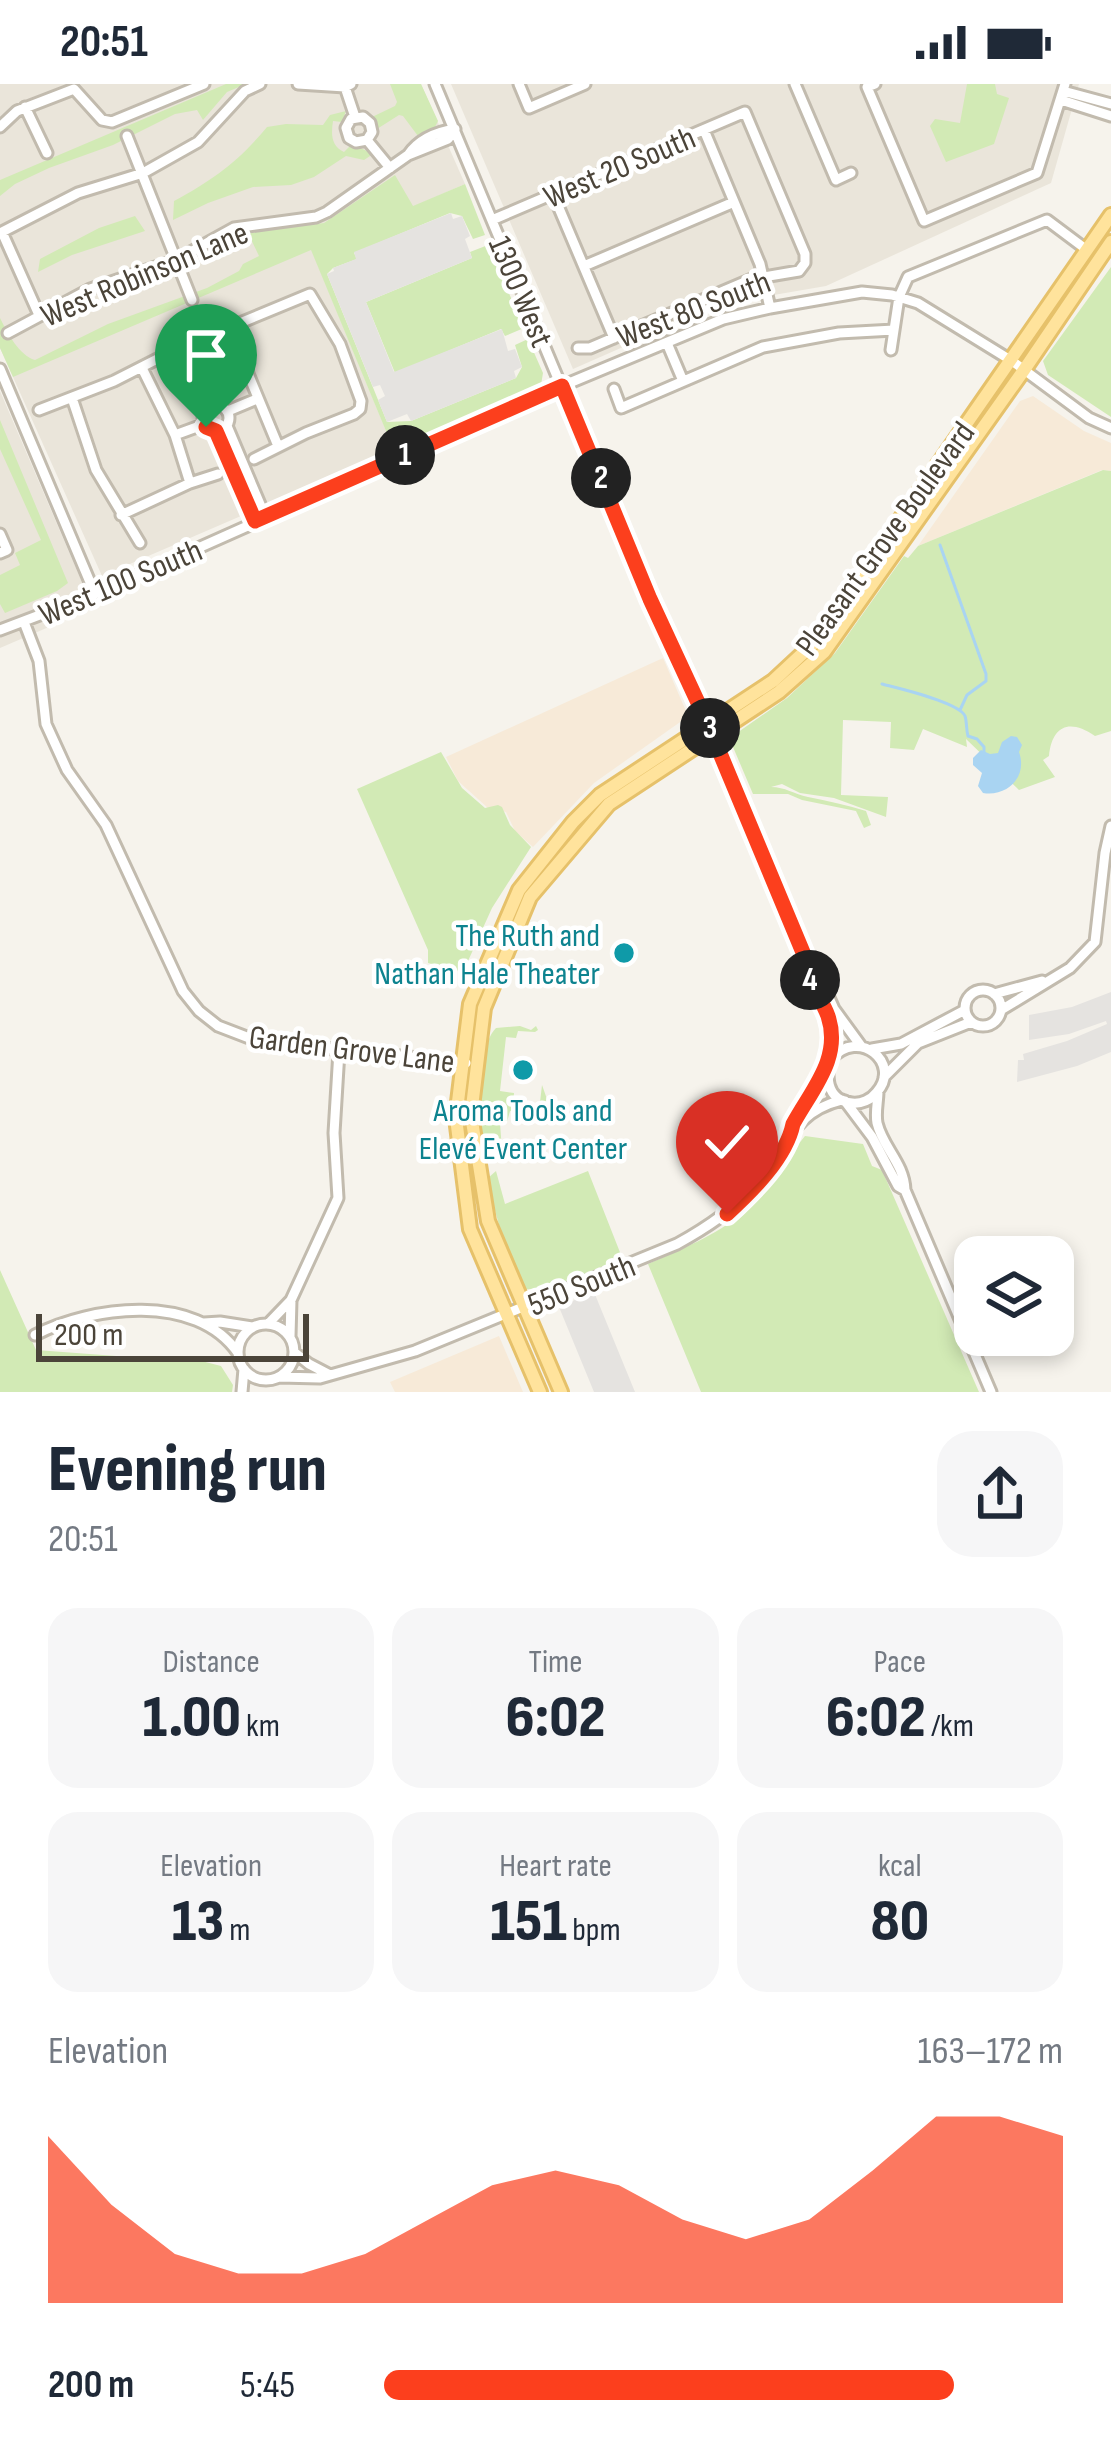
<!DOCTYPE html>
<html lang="en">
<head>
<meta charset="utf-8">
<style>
	body { margin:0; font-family:"Sofia Sans Condensed",sans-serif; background:#f6f6f7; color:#1f2937; height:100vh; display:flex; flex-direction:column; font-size:45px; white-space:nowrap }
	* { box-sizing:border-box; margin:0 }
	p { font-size:39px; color:#747a83 }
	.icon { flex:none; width:66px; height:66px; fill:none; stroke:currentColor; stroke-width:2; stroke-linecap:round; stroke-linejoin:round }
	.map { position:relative; height:1308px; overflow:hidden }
	.side { display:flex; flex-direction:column; background:#fff; flex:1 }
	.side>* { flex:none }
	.tools { position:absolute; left:954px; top:1152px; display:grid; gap:24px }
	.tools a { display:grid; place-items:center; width:120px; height:120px; border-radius:24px; background:#fff; box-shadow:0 6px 18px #0003; font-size:60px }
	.scale { position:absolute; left:36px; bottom:30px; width:273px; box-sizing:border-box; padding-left:12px; border:6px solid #4b4439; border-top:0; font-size:33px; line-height:42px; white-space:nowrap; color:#4b4439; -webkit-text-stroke:9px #fff; paint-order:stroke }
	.pin { position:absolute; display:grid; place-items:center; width:102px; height:102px; color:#fff; margin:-123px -51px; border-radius:50% 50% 50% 0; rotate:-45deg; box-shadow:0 0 12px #0007 }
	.pin .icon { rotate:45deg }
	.km { position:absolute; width:60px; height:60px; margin:-30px; border-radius:50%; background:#222; color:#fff; font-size:33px; line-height:60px; text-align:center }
	.round { display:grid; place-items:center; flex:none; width:126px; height:126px; border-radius:36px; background:#f6f6f7 }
	.head { display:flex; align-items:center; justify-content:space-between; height:204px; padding:0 48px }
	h1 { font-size:66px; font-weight:800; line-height:90px }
	.metrics { display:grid; grid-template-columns:repeat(3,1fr); gap:18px; height:204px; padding:12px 48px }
	.metrics div { display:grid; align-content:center; border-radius:30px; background:#f6f6f7; text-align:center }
	.metrics b { font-size:60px; font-weight:800 }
	.metrics small { font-size:33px; font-weight:400 }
	.metrics p { font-size:33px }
	.chart { height:336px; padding:24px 48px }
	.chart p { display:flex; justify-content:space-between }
	.chart svg { width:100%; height:216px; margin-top:12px; fill:#fc3f1d; opacity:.7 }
	ul { padding:0 48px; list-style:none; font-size:39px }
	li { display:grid; grid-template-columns:192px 144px 1fr; align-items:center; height:90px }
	li i { height:30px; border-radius:15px; background:#fc3f1d }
	.status { display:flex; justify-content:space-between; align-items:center; height:84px; padding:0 60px; background:#fff; direction:ltr }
	.status svg { height:33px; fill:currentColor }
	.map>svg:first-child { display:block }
	.residential { fill:#eae5da }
	.commercial { fill:#f7ead8 }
	.green { fill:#d2eab5 }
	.parking { fill:#e5e3e0 }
	.water { fill:#a9d4f2 }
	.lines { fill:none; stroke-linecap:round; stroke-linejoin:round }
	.stream { stroke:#a9d4f2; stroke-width:3 }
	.minor-casing { stroke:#c2bbae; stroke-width:15 }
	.major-casing { stroke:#e6c16a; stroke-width:18 }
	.minor { stroke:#fff; stroke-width:9 }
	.major { stroke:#ffe39c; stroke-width:12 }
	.route-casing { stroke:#fff; stroke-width:24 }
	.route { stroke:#fc3f1d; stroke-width:15 }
	.culture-dot { fill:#0f9aa8; stroke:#fff; stroke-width:4.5 }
	.labels { text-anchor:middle; stroke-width:9; stroke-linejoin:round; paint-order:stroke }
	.street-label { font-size:33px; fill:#4b4439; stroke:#fff }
	.culture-label { font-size:33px; fill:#0d838f; stroke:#fff; text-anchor:end }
</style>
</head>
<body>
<div class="status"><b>20:51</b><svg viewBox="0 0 49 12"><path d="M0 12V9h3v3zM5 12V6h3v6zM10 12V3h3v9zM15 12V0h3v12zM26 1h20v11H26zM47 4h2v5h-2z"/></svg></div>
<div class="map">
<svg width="1111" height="1308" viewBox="0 0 1111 1308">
	<rect width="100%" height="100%" fill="#f6f3ec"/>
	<path class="residential" d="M 0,0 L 421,0 L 465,100 L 312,167 L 394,366 L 102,492 L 0,264 Z
		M 451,0 L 1079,0 L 1051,99 L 826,202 L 721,220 L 573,285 Z
		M 0,307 L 93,524 L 0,564 Z"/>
	<path class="commercial" d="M 1033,312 L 1084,347 L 1111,359 L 1111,387 L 1102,386 L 918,462 L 1020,317 Z
		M 663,574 L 686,627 L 683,636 L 594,699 L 533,763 L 515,747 L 506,728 L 489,725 L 458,697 L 446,673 Z
		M 499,1252 L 523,1308 L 395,1308 L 390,1298 Z"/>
	<path class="green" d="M 226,0 L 246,0 L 227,8 L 203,36 L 197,26 L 175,30 L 113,61 L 49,84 L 15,100 L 0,112 L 0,96 Z
		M 390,0 L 421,0 L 438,37 L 434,45 L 418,52 L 403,32 L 399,31 L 377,45 L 372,33 L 395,22 L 397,18 Z
		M 967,0 L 995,0 L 997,10 L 1009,14 L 994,60 L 946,78 L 930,42 L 935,35 L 960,39 Z
		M 346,27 L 342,38 L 333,37 C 331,50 331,62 344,68 L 352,60 L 373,70 L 364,76 L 346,72 L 314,93 L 291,101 L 253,103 L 208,119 L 173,136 L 174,117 C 213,96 239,77 267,43 L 286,40 L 323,41 L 330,31 Z
		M 395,91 L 413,122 L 465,100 L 485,151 L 473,155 L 462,132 L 450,129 L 354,169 L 357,175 L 333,184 L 327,190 L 387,338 L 411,337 L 516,294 L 522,283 L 515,261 L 528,255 L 543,289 L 541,301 L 393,364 L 311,166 L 13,293 L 0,264 L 0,234 C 8,250 19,271 35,276 L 108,240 L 207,204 L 239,187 L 243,180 L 259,172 L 248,149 L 324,139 Z
		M 135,132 L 145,147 L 72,171 L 38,188 L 40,175 L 99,144 Z
		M 488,161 L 524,244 L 505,252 L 501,245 L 395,289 L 366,218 L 472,174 L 470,168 Z
		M 1111,183 L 1111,333 L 1048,291 L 1043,277 Z
		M 0,336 L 68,499 L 57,507 L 5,529 L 0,520 L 0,491 L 20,481 L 15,469 L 41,456 L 0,365 Z
		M 1103,386 L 1111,387 L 1111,647 L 1095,652 C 1069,634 1052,642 1049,672 L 1043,676 L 1055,693 L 1019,706 L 966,655 L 967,663 L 923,645 L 914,666 L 890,664 L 891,638 L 843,636 L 841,711 L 888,713 L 886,733 L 834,714 L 800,709 L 782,700 L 771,703 C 785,703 794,710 808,713 C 828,717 846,721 866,727 L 871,741 L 864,744 L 856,727 L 802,716 L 788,710 L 753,710 L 733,663 L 734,651 L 787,614 L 835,569 L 904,472 L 908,474 L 918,462 Z
		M 441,668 L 462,704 L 485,724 L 498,721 L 502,723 L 510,741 L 531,763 L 492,824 L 463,888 L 428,879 L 428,866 L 357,705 Z
		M 520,942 L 531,946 L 536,942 L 538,946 L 535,948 L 518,947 L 516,954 L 506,953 L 500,1007 L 514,1009 L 513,1022 L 539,1027 L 542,1001 L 553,1032 L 510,1027 L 507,1038 L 500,1039 L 502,1067 L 509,1070 L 495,1078 L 486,1073 L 483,1067 C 482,1038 475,965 496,944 Z
		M 805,1052 L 863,1060 L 872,1082 L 882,1086 L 979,1308 L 701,1308 L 648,1180 C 681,1165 716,1152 743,1128 C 767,1105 784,1077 805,1052 Z
		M 496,1087 L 505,1120 L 588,1087 L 623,1176 C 592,1189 559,1208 524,1205 L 504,1159 L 488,1101 L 488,1094 Z
		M 0,1186 L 36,1266 L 143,1274 L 186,1273 L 221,1282 L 233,1301 L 232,1308 L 0,1308 Z"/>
	<path class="parking" d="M 451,129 L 453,135 L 462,132 L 470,152 L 465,155 L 472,174 L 366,218 L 394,288 L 502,245 L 508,267 L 515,265 L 522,283 L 514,287 L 516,294 L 411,337 L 407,330 L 387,338 L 378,316 L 385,312 L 380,301 L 373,303 L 327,190 L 334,187 L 333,184 L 356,175 L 354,168 Z
		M 1111,908 L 1111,968 L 1077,982 L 1017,998 L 1018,976 L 1024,976 L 1023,970 L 1067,957 L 1107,940 L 1106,937 L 1069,950 L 1029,956 L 1029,931 L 1072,923 Z
		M 593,1208 L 594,1208 L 635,1308 L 594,1308 L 559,1223 Z"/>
	<path class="water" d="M 1011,652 L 1017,653 L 1022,661 L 1019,668 C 1028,693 1007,713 983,709 L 978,702 L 982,689 L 973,681 L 973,674 L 981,666 L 990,670 L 998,669 L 1002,658 Z"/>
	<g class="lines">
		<path class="stream" d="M 940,461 L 986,590 L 986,597 L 967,611 L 960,626
			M 882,600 C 897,604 959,618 965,632 C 967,638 966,645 968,652 L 977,655 L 984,663 L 984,670"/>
		<g class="minor-casing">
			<path id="minor" d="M 298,0 L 345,3 L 351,0
				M 435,0 L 650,515 L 707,638 L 807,877 C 808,901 824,916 829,939 C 835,964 812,1015 852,1019 C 861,1020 871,1016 877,1008 C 902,979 859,943 831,975
				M 519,0 L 529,24 L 585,0
				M 795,0 L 836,96 L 851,89
				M 875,0 L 867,3 L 924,137 L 1037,89 L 1065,0
				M 345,3 L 355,33
				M 74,5 L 102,36 L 112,38 L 204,0
				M 1063,7 L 1111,20
				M 1061,16 L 1111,32
				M 25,23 L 47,69
				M 0,43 L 17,27 L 74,5
				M 704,46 L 760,180 L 770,224
				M 127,52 L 192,216
				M 367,56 L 372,48 L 370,39 L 363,33 L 351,35 L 346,44 L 349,54 L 356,58 L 367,56 L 390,84
				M 408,71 L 448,55 L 455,46
				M 553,110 L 614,254
				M 492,136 L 745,28 L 805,170 L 805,179 L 799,187 L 752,195 L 590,264 L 578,264
				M 584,182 L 734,118
				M 39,231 L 2,148 L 78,109 L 143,89 L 198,58 L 245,7 L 260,0
				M 230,246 L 278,362
				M 8,249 L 90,205 L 176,176 L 234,144 L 316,133 L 327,128 L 408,71 C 419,55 436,48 455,45
				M 201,255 L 310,210 L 340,260 L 361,317 L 360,325 L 354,330 L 306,349 L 254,375
				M 667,259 L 683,297
				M 891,266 L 899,213 L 908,193 L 1047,136 L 1087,166
				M 142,284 L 175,351 L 190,399
				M 0,285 L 95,510
				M 614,305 L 621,324 L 763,263 L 839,249 L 894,246
				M 72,314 L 96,386 L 140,459
				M203 334a13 13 0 1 1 26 0a13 13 0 1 1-26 0Z
				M 39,326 L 114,297 L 171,268
				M 228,327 L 257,315
				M 227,342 L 265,432
				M 216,347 L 255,437
				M 175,351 L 205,340
				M 121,431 L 190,399 L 218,390
				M 0,450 L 7,466 L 0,469
				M 24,538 L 39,577 L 46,640 L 67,686 L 106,741 L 183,907 L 199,927 L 218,942 L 257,957 L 466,979
				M 0,546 L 95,510 L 562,302 L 723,235 L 770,224 L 862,208 L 892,211 L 918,219 L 1012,277 L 1089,334 L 1111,344
				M 807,877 L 816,884 L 834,925 L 861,962
				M965 924a18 18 0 1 1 36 0a18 18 0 1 1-36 0Z
				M 994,910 L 1042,897
				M 1001,926 L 1070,884 L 1095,858 L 1105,769 L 1111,742
				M 872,965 L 901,960 L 965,926
				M 884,993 L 918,959 L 971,938
				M 878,1007 C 878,1018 875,1028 877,1039 C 883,1064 904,1079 905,1106 L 991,1308
				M 845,1017 L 872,1053 L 898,1102 L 905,1106
				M 793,1042 L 827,984
				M 204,1239 L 220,1238 L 252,1243
				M238 1268a28 28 0 1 1 56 0a28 28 0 1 1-56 0Z
				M 268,1240 L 291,1216 L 338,1114 L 334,1049 L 339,967
				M 35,1251 C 91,1222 196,1208 238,1269
				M 290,1252 L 291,1216
				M 294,1268 L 309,1280 L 330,1291
				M 279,1293 L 320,1294 L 415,1267 L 677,1160 C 706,1144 732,1127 755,1102 C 788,1066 789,1029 842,1016
				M 242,1308 L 244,1285"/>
		</g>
		<g class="major-casing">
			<path id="major" d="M 540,1308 L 470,1145 L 456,1034 L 470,920 L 519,806 L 573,738 L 600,711 L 773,597 L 815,558 L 1111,131
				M 561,1308 L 488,1137 L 471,1031 L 484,924 L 530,813 L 609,720 L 779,608 L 824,568 L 1024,286 L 1111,158"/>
		</g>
		<use href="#minor" class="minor"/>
		<use href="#major" class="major"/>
	</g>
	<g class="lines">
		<g class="route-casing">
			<path id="route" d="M 206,343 L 216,347 L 255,437 L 562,302 L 650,515 L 707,638 L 807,878 C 807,899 821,913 828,932 C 842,974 812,1005 793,1040 C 786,1074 752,1107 727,1130"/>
		</g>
		<use href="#route" class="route"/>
	</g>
	<g class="culture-dot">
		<circle cx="624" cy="869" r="12"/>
		<circle cx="523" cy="986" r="12"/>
	</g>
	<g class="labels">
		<g class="street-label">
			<text transform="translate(619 82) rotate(-23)" y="12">West 20 South</text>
			<text transform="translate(144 189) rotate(-23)" y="12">West Robinson Lane</text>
			<text transform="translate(522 207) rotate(67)" y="12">1300 West</text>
			<text transform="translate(693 224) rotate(-21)" y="12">West 80 South</text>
			<text transform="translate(884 454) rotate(-54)" y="12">Pleasant Grove Boulevard</text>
			<text transform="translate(120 497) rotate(-23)" y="12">West 100 South</text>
			<text transform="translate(352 964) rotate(7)" y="12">Garden Grove Lane</text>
			<text transform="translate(581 1200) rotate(-22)" y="12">550 South</text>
		</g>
		<g class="culture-label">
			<text x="600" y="862">The Ruth and<tspan x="600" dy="38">Nathan Hale Theater</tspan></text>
			<text x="523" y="1037" text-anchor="middle">Aroma Tools and<tspan x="523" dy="38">Elevé Event Center</tspan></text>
		</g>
	</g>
</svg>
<div class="tools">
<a><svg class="icon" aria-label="layers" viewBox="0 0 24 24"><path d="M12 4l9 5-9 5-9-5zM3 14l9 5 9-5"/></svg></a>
</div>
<div class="scale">200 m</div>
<div class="pin" style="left:206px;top:343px;background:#1e9e55"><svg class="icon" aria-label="arrive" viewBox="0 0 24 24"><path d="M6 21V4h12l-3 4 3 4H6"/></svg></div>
<div class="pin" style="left:727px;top:1130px;background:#d93025"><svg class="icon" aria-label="check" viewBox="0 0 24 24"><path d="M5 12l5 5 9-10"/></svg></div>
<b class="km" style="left:405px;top:371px">1</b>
<b class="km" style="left:601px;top:394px">2</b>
<b class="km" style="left:710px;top:644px">3</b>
<b class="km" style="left:810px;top:896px">4</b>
</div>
<section class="side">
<div class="head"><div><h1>Evening run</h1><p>20:51</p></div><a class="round"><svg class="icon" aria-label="share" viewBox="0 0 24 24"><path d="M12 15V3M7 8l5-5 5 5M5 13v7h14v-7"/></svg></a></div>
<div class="metrics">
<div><p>Distance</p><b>1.00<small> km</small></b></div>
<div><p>Time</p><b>6:02</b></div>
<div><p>Pace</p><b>6:02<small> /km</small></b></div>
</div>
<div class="metrics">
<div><p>Elevation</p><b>13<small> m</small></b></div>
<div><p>Heart rate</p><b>151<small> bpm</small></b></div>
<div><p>kcal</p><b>80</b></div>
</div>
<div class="chart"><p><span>Elevation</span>163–172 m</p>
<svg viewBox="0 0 160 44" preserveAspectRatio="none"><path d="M0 44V10L10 24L20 34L30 38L40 38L50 34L60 27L70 20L80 17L90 20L100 27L110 31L120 27L130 17L140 6L150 6L160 10V44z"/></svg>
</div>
<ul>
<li><b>200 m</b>5:45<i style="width:84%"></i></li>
</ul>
</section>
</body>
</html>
